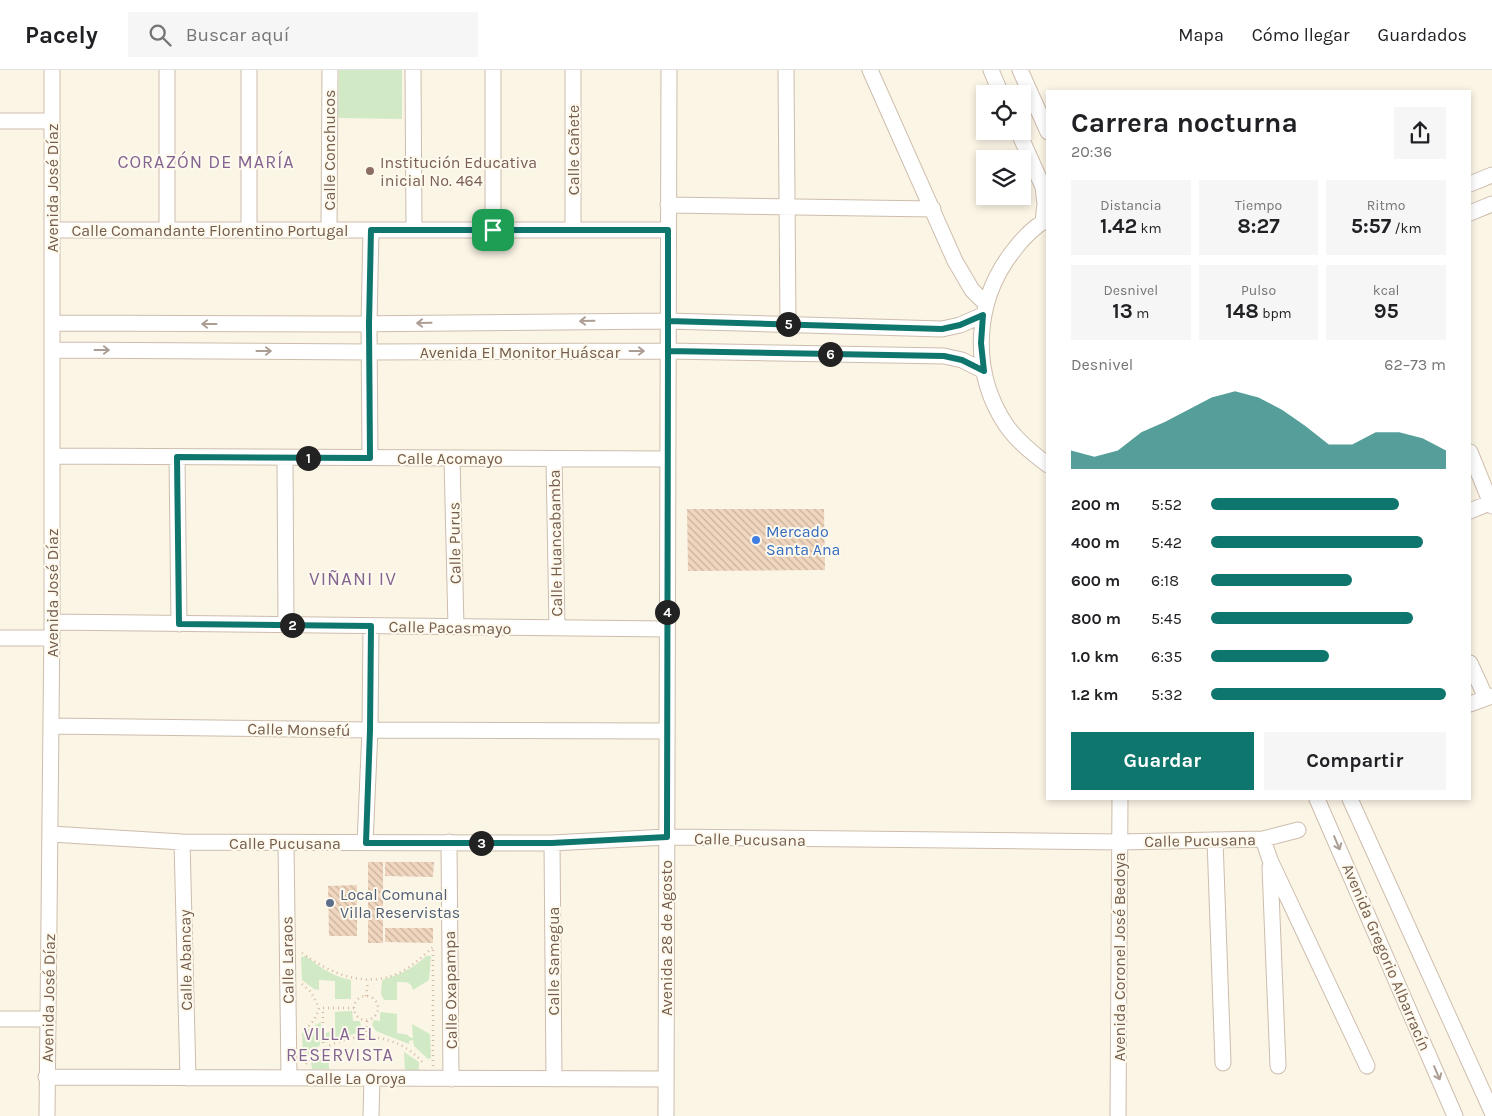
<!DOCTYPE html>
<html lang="es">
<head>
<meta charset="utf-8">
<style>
	body { margin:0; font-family:Karla,sans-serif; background:#f6f6f6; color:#202124; height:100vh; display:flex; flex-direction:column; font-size:19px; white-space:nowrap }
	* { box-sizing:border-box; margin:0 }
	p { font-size:16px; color:#757577 }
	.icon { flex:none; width:28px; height:28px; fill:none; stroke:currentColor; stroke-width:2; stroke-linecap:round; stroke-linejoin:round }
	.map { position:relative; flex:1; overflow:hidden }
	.drawer { position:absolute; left:1046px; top:20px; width:425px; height:710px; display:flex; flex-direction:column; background:#fff; border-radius:0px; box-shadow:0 2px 8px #0003 }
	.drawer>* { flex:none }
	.controls { position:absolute; left:976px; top:15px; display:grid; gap:10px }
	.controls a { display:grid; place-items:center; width:55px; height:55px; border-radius:0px; background:#fff; box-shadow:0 2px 8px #0003; font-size:25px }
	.pin { position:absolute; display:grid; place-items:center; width:42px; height:42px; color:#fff; margin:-21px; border-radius:10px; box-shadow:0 2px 8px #0006 }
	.km { position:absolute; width:25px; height:25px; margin:-12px; border-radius:50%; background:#222; color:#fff; font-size:14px; line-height:25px; text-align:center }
	.round { display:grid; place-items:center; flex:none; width:52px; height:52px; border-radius:0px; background:#f6f6f6 }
	.summary { display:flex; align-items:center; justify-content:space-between; height:85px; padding:0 25px }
	h1 { font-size:28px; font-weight:700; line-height:38px }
	.figures { display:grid; grid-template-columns:repeat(3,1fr); gap:8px; height:85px; padding:5px 25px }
	.figures div { display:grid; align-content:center; border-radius:0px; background:#f6f6f6; text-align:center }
	.figures b { font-size:21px; font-weight:700 }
	.figures small { font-size:14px; font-weight:400 }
	.figures p { font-size:14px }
	.chart { height:140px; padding:10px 25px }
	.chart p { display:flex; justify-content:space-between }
	.chart svg { width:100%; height:90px; margin-top:5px; fill:#0f766e; opacity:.7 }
	.cta { display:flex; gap:10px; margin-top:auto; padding:10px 25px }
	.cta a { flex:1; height:58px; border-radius:0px; background:#0f766e; color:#fff; font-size:20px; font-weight:700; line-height:58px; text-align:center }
	.cta a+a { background:#f6f6f6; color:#202124 }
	ul { padding:0 25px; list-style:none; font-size:16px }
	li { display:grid; grid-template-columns:80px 60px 1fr; align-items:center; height:38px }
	li i { height:12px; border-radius:6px; background:#0f766e }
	header { display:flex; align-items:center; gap:30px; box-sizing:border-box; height:70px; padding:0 25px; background:#fff; border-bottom:1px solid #e0e0e0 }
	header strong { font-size:24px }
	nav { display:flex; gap:28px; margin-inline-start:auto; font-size:18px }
	.search { width:350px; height:45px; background:#f6f6f6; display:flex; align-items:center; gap:12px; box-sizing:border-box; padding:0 18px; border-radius:0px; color:#757577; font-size:19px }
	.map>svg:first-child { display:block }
	.green { fill:#d1e9c5 }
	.building { fill:url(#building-back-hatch) }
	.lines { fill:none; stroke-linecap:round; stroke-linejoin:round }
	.minor-casing { stroke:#cdbdad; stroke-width:17 }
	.path { stroke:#d5b9a2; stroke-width:2.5; stroke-dasharray:1 4; stroke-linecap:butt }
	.minor { stroke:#fff; stroke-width:15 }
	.oneway { stroke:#ac9e94 }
	.route-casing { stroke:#fff; stroke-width:10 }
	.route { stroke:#0f766e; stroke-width:6 }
	.education-dot { fill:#8d6e63; stroke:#fef9ed; stroke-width:2 }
	.shop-dot { fill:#3f7fe0; stroke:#fef9ed; stroke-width:2 }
	.service-dot { fill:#5c6f8a; stroke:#fef9ed; stroke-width:2 }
	.labels { text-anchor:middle; stroke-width:4; stroke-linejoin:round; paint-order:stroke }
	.street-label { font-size:16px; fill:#745d4c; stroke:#fef9ed }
	.education-label { font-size:16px; fill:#785e54; stroke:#fef9ed; text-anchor:start }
	.shop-label { font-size:16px; fill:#366cbe; stroke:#fef9ed; text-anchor:start }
	.service-label { font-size:16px; fill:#4e5e75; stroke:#fef9ed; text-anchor:start }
	.neighbourhood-label { font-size:18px; letter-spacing:1px; fill:#846490; stroke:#fef9ed }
	.quarter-label { font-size:19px; letter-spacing:1px; fill:#846490; stroke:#fef9ed }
</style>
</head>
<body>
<header>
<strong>Pacely</strong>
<div class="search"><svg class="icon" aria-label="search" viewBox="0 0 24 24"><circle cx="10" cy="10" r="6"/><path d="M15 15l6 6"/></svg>Buscar aquí</div>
<nav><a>Mapa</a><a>Cómo llegar</a><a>Guardados</a></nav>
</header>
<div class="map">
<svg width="1492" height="1046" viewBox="0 0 1492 1046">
	<defs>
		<pattern id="building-back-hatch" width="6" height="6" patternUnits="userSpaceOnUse" patternTransform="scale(1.25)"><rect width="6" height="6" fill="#f0d6bf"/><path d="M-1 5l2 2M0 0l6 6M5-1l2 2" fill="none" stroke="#c7b19d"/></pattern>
	</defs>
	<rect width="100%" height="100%" fill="#fbf5e6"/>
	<path class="green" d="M 339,0 L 402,0 L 402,49 L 338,48 Z
		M 306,886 C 319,897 334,907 351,910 L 351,929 L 335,929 L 335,911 L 319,910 L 319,920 L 314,919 L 302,910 L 301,887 Z
		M 426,886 L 431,886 L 429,910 L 413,920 C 411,911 405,912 397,912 L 397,930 L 384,930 L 381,924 L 382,910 C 398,905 413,899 426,886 Z
		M 352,941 L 353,951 L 360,951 L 361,957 L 358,958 L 357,963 L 325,973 L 325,963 L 335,961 L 335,942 Z
		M 381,942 L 397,944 L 397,963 L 408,965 L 409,967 L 413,968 L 412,954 L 430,964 L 431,988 L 428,989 L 414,976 L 413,970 L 409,971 L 409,974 L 376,961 L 372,955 L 374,950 L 380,951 L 380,945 Z
		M 321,952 L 320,975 L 311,982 L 306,989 L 303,988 L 302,963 Z
		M 328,980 L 329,999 L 312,999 L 311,992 Z
		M 404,982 L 419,992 L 419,1001 L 405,1001 Z"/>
	<path class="building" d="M 687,439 L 824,439 L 825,500 L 688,501 Z
		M 368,792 L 383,792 L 383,873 L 368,873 Z
		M 385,792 L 434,792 L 433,807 L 385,806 Z
		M 357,815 L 357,866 L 329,866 L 328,816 Z
		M 385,858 L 433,858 L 433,873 L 385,872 Z"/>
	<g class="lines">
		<g class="minor-casing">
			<path id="minor" d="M 413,0 L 414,160
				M 493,0 L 493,160
				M 786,0 L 788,254
				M 870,0 L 955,191 L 972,220 L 986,234
				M 991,0 L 1001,24
				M 1020,0 L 1048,62
				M 0,51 L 52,51
				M 1018,61 L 1043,117 L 1045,134 L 1043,152
				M 1470,114 L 1492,105
				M 668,135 L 933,139
				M 1470,143 L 1492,134
				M 1048,149 C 1035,156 1023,168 1014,180 C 974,230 970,301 1006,355 C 1017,371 1032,383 1048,395
				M 52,160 L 668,160
				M 167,160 L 167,0
				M 249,160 L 249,0
				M 329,160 L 330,0
				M 573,160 L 573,0
				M 53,253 L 347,254 L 668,251 L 942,259 L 960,255 L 983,245
				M 53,280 L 369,282 L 668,281 L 944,286 L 962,290 L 984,301
				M 1470,382 L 1492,436
				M 53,386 L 668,389
				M 177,387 L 179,554
				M 285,388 L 286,555
				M 370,388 L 369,254 L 371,160
				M 452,389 L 456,557
				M 554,389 L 557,558
				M 1470,441 L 1492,432
				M 52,552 L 667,559
				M 0,568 L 52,568
				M 1470,593 L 1486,628
				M 1470,634 L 1492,626
				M 51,656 L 370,660 L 667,661
				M 1317,729 L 1455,1046
				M 1350,729 L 1492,1042
				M 51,764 L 182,772 L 552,773 L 667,767 L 1120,772 L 1263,769 L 1298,760
				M 1263,769 L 1270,790 L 1367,996
				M 1215,770 L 1223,993
				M 182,772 L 188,1008
				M 449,772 L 451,1009
				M 286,773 L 289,1008
				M 365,773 L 370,660 L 371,556
				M 552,773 L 554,1009
				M 1270,797 L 1278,996
				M 0,949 L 48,949
				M 46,1007 L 666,1009
				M 47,1046 L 52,552 L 52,0
				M 371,1046 L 372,1008
				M 666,1046 L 669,0
				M 1118,1046 L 1120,729"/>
		</g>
		<path class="path" d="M 302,883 C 332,905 371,921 406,899 C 416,893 425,884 433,877
			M 302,914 L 311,922 L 319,938 C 316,948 312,955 302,961
			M 366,926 L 368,911
			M354 938a12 12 0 1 1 24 0a12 12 0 1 1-24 0Z
			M 323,938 L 354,938
			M 366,967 L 367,950
			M 323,978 L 323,938
			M 306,994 C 336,959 394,957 424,994
			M 433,996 L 433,877"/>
		<use href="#minor" class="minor"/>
	</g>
	<defs><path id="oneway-shaft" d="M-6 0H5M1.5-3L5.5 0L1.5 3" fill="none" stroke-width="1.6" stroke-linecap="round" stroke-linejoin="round" transform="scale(1.25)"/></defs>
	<g class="oneway">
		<use href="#oneway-shaft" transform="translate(587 251) rotate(179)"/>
		<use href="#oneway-shaft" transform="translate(424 253) rotate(179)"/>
		<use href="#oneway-shaft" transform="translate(209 254) rotate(-180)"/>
		<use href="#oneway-shaft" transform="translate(102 280)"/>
		<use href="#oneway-shaft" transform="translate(264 281)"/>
		<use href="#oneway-shaft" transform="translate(637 281)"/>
		<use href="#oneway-shaft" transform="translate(1337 773) rotate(67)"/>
		<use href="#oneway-shaft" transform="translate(1437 1003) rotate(67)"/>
	</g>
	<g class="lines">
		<g class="route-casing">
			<path id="route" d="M 493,160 L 371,160 L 369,254 L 370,388 L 177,387 L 179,554 L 371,556 L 370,660 L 366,773 L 552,773 L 667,767 L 668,281 L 668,251 L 942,259 L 960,255 L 983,245 L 981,273 L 984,301 L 962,290 L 944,286 L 668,281 L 668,160 L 493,160"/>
		</g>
		<use href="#route" class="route"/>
	</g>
	<circle class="education-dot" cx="370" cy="101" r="5"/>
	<circle class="shop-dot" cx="756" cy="470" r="5"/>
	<circle class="service-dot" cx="330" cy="833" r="5"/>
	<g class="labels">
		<g class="street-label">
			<text transform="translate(329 80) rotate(-90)" y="6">Calle Conchucos</text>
			<text transform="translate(573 80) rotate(-90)" y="6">Calle Cañete</text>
			<text transform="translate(52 118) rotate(-90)" y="6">Avenida José Díaz</text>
			<text x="210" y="166">Calle Comandante Florentino Portugal</text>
			<text x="520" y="288">Avenida El Monitor Huáscar</text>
			<text x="450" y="394">Calle Acomayo</text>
			<text transform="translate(454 473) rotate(-91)" y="6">Calle Purus</text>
			<text transform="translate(555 473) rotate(-91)" y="6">Calle Huancabamba</text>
			<text transform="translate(52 523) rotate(-90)" y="6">Avenida José Díaz</text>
			<text transform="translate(450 557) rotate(1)" y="6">Calle Pacasmayo</text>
			<text transform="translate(299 659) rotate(1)" y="6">Calle Monsefú</text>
			<text transform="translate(750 769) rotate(1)" y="6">Calle Pucusana</text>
			<text transform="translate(1200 770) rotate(-1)" y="6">Calle Pucusana</text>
			<text x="285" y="779">Calle Pucusana</text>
			<text transform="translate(666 868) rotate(-90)" y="6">Avenida 28 de Agosto</text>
			<text transform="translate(1119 887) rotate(-90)" y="6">Avenida Coronel José Bedoya</text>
			<text transform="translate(1387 887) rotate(67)" y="6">Avenida Gregorio Albarracín</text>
			<text transform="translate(185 890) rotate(-91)" y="6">Calle Abancay</text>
			<text transform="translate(287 890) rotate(-91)" y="6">Calle Laraos</text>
			<text transform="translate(553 891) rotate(-90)" y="6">Calle Samegua</text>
			<text transform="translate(450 920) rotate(-91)" y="6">Calle Oxapampa</text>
			<text transform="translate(48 928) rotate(-89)" y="6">Avenida José Díaz</text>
			<text x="356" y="1014">Calle La Oroya</text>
		</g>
		<g class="education-label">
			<text x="380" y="98">Institución Educativa<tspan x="380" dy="18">inicial No. 464</tspan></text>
		</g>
		<g class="shop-label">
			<text x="766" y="467">Mercado<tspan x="766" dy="18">Santa Ana</tspan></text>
		</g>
		<g class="service-label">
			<text x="340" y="830">Local Comunal<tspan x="340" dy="18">Villa Reservistas</tspan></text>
		</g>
		<g class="neighbourhood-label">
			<text x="206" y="98">CORAZÓN DE MARÍA</text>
			<text x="340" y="970">VILLA EL<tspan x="340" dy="21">RESERVISTA</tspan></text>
		</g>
		<g class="quarter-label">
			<text x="353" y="515">VIÑANI IV</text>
		</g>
	</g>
</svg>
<div class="controls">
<a><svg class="icon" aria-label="locate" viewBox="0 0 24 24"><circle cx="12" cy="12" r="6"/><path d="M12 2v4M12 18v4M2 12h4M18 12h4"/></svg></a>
<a><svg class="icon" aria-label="layers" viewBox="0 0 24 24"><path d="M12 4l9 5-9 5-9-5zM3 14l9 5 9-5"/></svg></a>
</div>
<div class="pin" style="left:493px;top:160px;background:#1e9e55"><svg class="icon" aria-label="arrive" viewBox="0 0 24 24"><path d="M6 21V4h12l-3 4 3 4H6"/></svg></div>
<b class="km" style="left:308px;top:388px">1</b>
<b class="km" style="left:292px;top:555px">2</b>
<b class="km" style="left:481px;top:773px">3</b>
<b class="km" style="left:667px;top:542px">4</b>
<b class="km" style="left:788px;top:254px">5</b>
<b class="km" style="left:830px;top:284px">6</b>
<section class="drawer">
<div class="summary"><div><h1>Carrera nocturna</h1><p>20:36</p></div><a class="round"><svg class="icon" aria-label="share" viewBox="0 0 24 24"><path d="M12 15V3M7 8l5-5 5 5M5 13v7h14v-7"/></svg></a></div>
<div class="figures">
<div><p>Distancia</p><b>1.42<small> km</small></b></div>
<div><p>Tiempo</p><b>8:27</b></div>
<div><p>Ritmo</p><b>5:57<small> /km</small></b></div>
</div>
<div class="figures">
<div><p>Desnivel</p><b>13<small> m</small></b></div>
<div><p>Pulso</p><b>148<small> bpm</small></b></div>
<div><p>kcal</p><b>95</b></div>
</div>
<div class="chart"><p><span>Desnivel</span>62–73 m</p>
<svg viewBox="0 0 160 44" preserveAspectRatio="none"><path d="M0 44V35L10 38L20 35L30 26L40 21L50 15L60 9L70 6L80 9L90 15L100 23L110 32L120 32L130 26L140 26L150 29L160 35V44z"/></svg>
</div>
<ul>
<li><b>200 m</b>5:52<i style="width:80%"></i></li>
<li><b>400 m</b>5:42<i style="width:90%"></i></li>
<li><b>600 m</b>6:18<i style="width:60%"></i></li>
<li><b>800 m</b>5:45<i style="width:86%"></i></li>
<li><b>1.0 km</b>6:35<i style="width:50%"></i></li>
<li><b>1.2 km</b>5:32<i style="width:100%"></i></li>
</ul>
<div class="cta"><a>Guardar</a><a>Compartir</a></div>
</section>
</div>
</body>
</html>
